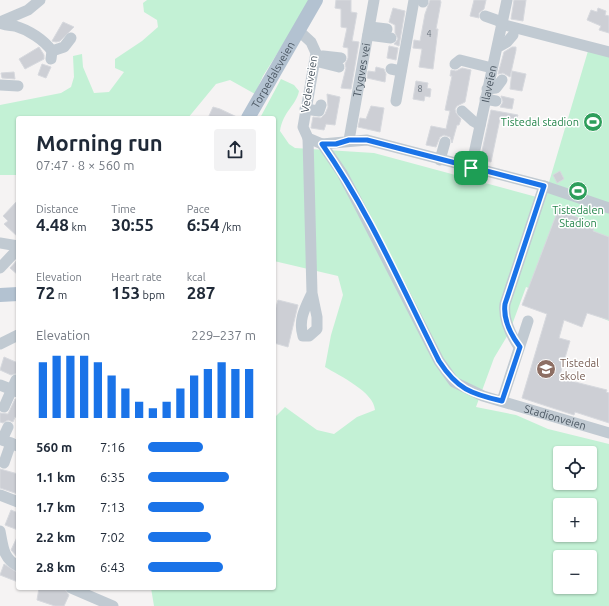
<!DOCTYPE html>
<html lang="en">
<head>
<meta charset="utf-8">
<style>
	body { margin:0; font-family:Ubuntu,sans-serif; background:#f2f2f3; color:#1f2937; height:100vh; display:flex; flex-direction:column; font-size:15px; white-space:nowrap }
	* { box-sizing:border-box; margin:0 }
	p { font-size:13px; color:#747a83 }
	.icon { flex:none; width:22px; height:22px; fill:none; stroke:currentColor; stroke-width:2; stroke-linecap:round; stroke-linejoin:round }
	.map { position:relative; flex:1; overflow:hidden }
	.side { position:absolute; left:16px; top:116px; width:260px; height:474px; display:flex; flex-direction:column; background:#fff; border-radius:4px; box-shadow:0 1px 3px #0004 }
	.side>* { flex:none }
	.fabs { position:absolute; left:553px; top:446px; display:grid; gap:8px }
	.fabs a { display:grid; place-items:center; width:44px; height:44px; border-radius:4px; background:#fff; box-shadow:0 1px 3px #0004; font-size:20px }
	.pin { position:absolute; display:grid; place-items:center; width:34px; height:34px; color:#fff; margin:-17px; border-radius:8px; box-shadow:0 2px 6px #0006 }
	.round { display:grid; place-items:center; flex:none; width:42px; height:42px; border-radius:4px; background:#f2f2f3 }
	.overview { display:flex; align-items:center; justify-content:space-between; height:68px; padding:0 20px }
	h1 { font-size:22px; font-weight:700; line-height:30px }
	.stats { display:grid; grid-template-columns:repeat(3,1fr); gap:6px; height:68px; padding:4px 20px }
	.stats div { display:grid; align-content:center }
	.stats b { font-size:17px; font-weight:700 }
	.stats small { font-size:11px; font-weight:400 }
	.stats p { font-size:11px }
	.chart { height:112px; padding:8px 20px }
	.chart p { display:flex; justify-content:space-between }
	.chart svg { width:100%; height:72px; margin-top:4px; stroke:#1a73e8; stroke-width:6 }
	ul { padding:0 20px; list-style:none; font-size:13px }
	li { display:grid; grid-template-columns:64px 48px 1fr; align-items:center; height:30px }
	li i { height:10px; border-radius:5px; background:#1a73e8 }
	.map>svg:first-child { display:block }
	.green { fill:#c3f1d5; fill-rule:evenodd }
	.building { fill:#cdcfd5; stroke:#d7d9de }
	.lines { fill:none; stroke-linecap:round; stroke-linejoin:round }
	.minor { stroke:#c1cad2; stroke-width:11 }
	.major { stroke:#b3c2d1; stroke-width:14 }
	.route-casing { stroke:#fff; stroke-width:8 }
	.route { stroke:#1a73e8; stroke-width:5 }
	.labels { text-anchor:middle; stroke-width:3; stroke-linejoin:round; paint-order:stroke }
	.number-label { font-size:9px; fill:#6b747e }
	.street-label { font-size:11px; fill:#4a5661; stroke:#fff }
	.leisure-label { font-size:11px; fill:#27864d; stroke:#fff; text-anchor:end }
	.education-label { font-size:11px; fill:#785e54; stroke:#fff; text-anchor:start }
</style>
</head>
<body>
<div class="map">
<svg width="609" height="606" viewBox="0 0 609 606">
	<rect width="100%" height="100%" fill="#f5f3f3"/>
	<path class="green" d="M 147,0 L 311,0 L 263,76 L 255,94 L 230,80 L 216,84 L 188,118 L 18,118 L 18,175 L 0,175 L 0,105 L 61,93 L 71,87 L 74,77 L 73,56 L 82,54 L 83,67 L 94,93 L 109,92 L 124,72 L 115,68 L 115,59 L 142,41 L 158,27 L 157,20 L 144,12 L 143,3 Z
		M 588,51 L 609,56 L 609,321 L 526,287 L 509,333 L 494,358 L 476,407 L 516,415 L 548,429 L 609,444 L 609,606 L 154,606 L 151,588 L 274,588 L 274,418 L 285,407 L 317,430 L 334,434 L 357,417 L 375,410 C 374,392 340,376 325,367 L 331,335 L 343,295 L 338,276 L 274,261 L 274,118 L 260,118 L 281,79 L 294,85 L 299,91 C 296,106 283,111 280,131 L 289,144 L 295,148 L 374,153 L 544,199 ZM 560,453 L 590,453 L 590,483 L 560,483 ZM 560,505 L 590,505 L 590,535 L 560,535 ZM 560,557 L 590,557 L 590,587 L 560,587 Z"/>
	<path class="building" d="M 336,0 L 351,0 L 351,12 L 357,13 L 352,41 L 359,42 L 351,89 L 341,88 L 346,68 L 345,64 L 348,58 L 348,48 L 343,47 L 347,28 L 341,27 L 341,9 L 335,8 Z
		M 430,0 L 440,0 L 441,2 L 436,29 L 438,29 L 433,69 L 419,67 L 422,49 L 413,48 L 414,40 L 420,41 L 425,14 Z
		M 474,0 L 486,0 L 484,9 L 479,13 L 479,18 L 470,16 Z
		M 514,0 L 526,0 L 523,21 L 511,19 Z
		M 393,8 L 405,11 L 399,46 L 394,44 L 398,39 L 395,33 L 395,25 L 389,22 Z
		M 598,8 L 606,11 L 605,15 L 609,16 L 609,33 L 599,30 L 601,26 L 587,20 L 591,10 L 597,12 Z
		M 63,22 L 74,27 L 60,41 L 56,42 L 52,41 Z
		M 389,46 L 398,48 L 396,60 L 387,58 Z
		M 39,47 L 44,55 L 44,59 L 25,69 L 19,59 Z
		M 512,47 L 516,47 L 516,50 L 510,77 L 503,73 L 498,74 L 504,52 Z
		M 42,64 L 51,67 L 46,78 L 38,75 Z
		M 376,67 L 384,69 L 386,74 L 385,82 L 367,78 L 368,71 L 375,72 Z
		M 462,68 L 471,70 L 465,102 L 457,106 L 455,109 L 456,113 L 461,119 L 459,125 L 457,125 L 452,143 L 450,137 L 444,135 L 440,137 L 436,147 L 426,145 L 431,126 L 446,129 L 450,111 L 445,110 L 452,76 L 450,76 L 451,70 L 456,71 Z
		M 512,71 L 526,74 L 522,91 L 510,89 Z
		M 14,72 L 15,79 L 2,78 L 1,73 Z
		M 416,81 L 428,83 L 427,88 L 431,89 L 430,97 L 425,96 L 424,101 L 413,99 Z
		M 327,94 L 340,97 L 335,125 L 326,124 L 324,130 L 311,128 L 313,117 L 321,118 L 325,114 L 328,107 Z
		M 501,96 L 514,99 L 512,109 L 500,107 L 503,102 Z
		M 371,106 L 384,108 L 380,132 L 358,127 L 360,118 L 366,119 Z
		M 213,107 L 220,109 L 239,118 L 208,118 Z
		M 491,110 L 518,115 L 516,121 L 500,119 L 491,162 L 480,160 Z
		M 560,171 L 564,179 L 557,183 L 553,175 Z
		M 18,200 L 18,237 L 4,224 L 8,221 L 3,216 Z
		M 558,210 L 595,224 L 593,231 L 609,237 L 609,320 L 587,313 L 582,327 L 564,320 L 559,338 L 570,341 L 559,378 L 607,390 L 606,392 L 609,393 L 609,423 L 575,412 L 574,415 L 522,398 L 547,314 L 522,305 Z
		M 18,259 L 18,275 L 10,268 Z
		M 278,300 L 298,305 L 288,347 L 274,343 L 274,314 Z
		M 4,357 L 18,363 L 18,373 L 11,375 L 0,370 Z
		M 15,399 L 18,399 L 18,418 L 15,417 L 13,422 L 8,420 L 3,423 L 0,422 L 0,413 L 8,414 Z
		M 0,469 L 18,474 L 18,494 L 0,488 Z
		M 11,510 L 18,513 L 18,530 L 5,525 Z
		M 18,535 L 18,558 L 11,550 Z
		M 4,564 L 18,573 L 18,582 L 0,575 Z
		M 39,588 L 64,588 L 69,595 L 64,606 L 55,606 L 37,600 Z"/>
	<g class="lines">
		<g class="minor">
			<path d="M 423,2 L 423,0"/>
			<path d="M 485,16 L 502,22"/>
			<path d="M 0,22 L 28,10 L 40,0"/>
			<path d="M 0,23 C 6,26 10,25 15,26 C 29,30 44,40 52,51 L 51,59"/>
			<path d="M 501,24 L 609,52"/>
			<path d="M 370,27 L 387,29"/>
			<path d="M 299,31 L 311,42 L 316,53 L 303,127 L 308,138 L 322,144 L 367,140 L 544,186 L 609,208"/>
			<path d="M 368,35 L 391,38"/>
			<path d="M 500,46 L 507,42 L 513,35"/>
			<path d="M 52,51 L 64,47 L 71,38"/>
			<path d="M 316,57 L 323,56 L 341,58"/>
			<path d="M 315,61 L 339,67"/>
			<path d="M 455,64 L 460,60 L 492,68"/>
			<path d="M 391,69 L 401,71"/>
			<path d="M 0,85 L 18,86"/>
			<path d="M 487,89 L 496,88 L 502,80"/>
			<path d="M 485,99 L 496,101"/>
			<path d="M 396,101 L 414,0"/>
			<path d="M 305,109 L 319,111 L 321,105"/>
			<path d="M 462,111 L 473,121 L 480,125"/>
			<path d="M 308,138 L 312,293 L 317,317 L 317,329 L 309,336 L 303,336 C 298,320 305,308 312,293"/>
			<path id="s1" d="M 349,140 L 374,0"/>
			<path id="s2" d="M 322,144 L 342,173 L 361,209 L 439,361 L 454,382 L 483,396 L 609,433"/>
			<path d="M 440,160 L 445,142"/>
			<path id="s3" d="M 471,168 L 507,0"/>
			<path d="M 0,243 L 18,246"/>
			<path d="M 0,268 L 16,251 L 17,246"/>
			<path d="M 0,344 L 18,335"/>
			<path d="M 519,347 C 511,335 503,319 505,304 L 544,186"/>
			<path d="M 0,385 L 18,392"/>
			<path d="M 502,401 L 528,321"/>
			<path d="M 4,407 L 16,380"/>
			<path d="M 0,439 L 18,446"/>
			<path d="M 2,440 L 8,427"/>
			<path d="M 4,463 L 11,443"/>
			<path d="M 0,495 L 18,502"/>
			<path d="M 0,531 C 3,546 3,559 18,566"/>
			<path d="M 71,588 L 113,606"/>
		</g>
		<g class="major">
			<path id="s4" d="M 248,118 L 316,0"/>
			<path d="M 0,295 L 18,294"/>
		</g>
	</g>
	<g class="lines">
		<g class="route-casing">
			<path id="route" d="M 349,140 L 367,140 L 544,186 L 505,304 C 503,319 511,335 520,347 L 502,401 C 471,394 457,389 439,361 C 402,288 369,211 322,144 L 336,144 Z"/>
		</g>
		<use href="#route" class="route"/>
	</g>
	<defs>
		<g id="stadium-disc" transform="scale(1)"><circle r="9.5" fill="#2e9e5b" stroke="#fff"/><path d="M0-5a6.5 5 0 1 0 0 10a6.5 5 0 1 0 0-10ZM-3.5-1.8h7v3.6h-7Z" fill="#fff"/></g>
		<g id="school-disc" transform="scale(1)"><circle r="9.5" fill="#8d6e63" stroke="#fff"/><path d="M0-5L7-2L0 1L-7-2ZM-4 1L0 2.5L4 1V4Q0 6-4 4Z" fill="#fff"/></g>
	</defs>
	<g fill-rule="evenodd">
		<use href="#stadium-disc" x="593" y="122"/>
		<use href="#stadium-disc" x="578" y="191"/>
		<use href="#school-disc" x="546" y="369"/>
	</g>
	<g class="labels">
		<g class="number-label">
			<text x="429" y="37">4</text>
			<text x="420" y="92">8</text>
		</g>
		<g class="street-label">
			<text dy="4" stroke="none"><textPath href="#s1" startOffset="71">Trygves vei</textPath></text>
			<text dy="4" stroke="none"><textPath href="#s4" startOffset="50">Torpedalsveien</textPath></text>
			<text transform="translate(309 84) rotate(-81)" y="4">Vedenveien</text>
			<text dy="4" stroke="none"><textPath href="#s3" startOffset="86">Ilaveien</textPath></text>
			<text dy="4" stroke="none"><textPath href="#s2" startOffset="380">Stadionveien</textPath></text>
		</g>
		<g class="leisure-label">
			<text x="579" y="126">Tistedal stadion</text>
			<text x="578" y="214" text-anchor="middle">Tistedalen<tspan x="578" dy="13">Stadion</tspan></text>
		</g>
		<g class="education-label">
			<text x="560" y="367">Tistedal<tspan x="560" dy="13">skole</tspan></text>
		</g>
	</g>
</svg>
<div class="fabs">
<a><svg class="icon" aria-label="locate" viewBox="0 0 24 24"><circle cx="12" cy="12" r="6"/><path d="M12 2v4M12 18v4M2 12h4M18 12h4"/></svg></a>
<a>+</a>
<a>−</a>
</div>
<div class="pin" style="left:471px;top:168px;background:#1e9e55"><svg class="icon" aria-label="arrive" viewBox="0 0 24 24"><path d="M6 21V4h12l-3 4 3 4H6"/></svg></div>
<section class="side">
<div class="overview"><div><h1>Morning run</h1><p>07:47 · 8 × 560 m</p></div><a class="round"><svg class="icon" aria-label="share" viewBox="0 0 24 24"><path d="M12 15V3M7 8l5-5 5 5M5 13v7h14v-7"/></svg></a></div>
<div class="stats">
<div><p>Distance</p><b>4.48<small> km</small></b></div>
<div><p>Time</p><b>30:55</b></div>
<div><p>Pace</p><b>6:54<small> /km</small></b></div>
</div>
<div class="stats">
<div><p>Elevation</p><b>72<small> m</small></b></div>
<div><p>Heart rate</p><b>153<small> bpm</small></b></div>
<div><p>kcal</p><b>287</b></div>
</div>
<div class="chart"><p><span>Elevation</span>229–237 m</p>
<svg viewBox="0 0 160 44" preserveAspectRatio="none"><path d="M5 44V10M15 44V6M25 44V6M35 44V6M45 44V10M55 44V18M65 44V26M75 44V34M85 44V38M95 44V34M105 44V26M115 44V18M125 44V14M135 44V10M145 44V14M155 44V14"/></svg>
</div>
<ul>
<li><b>560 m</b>7:16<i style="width:51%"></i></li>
<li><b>1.1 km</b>6:35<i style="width:75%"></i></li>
<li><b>1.7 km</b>7:13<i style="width:52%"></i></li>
<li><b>2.2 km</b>7:02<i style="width:58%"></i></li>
<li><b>2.8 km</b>6:43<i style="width:69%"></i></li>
</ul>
</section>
</div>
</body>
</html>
